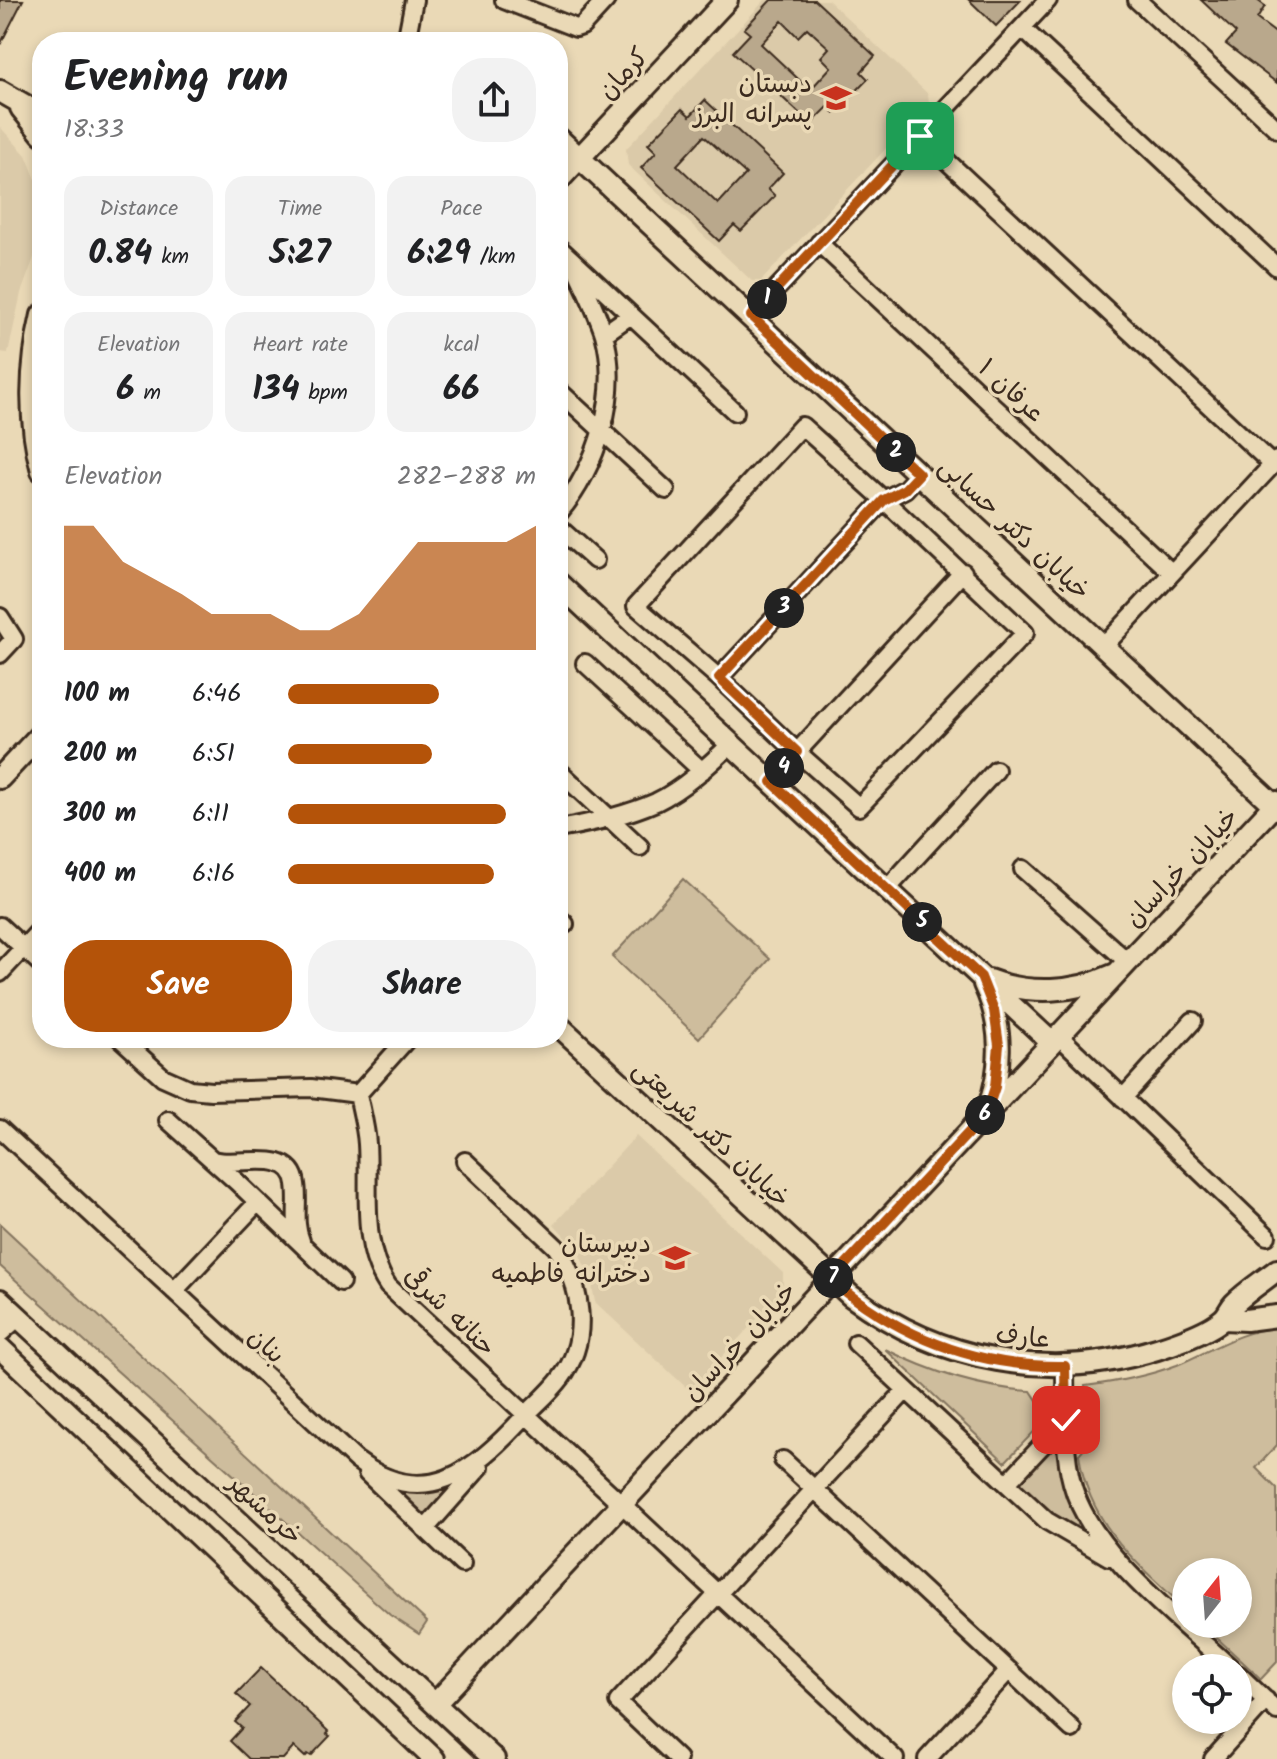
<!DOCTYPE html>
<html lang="en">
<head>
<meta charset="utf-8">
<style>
	body { margin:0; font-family:Kalam,"Playpen Sans Arabic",sans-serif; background:#f2f2f2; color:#202124; height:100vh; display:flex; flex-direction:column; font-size:30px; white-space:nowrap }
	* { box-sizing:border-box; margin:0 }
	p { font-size:26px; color:#757577 }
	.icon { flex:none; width:44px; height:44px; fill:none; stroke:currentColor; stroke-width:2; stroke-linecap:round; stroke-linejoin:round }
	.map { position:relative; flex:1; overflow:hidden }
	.details { position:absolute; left:32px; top:32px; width:536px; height:1016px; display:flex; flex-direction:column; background:#fff; border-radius:32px; box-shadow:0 4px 12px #0003 }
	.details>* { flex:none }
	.needle { width:52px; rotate:17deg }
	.controls { position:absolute; left:1172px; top:1558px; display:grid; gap:16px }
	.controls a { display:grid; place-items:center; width:80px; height:80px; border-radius:50%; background:#fff; box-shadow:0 4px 12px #0003; font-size:40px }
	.pin { position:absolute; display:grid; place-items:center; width:68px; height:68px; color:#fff; margin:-34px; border-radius:16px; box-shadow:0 4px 12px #0006 }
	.km { position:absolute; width:40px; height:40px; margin:-20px; border-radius:50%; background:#222; color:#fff; font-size:22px; line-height:40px; text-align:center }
	.round { display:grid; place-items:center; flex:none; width:84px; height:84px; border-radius:32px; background:#f2f2f2 }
	.summary { display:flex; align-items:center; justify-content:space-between; height:136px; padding:0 32px }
	h1 { font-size:44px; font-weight:600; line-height:60px }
	.figures { display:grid; grid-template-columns:repeat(3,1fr); gap:12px; height:136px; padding:8px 32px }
	.figures div { display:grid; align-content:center; border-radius:20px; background:#f2f2f2; text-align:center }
	.figures b { font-size:34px; font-weight:600 }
	.figures small { font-size:22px; font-weight:400 }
	.figures p { font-size:22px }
	.chart { height:224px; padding:16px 32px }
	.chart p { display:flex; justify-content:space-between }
	.chart svg { width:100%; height:144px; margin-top:8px; fill:#b45309; opacity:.7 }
	.button { display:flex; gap:16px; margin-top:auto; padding:16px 32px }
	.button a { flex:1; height:92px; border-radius:32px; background:#b45309; color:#fff; font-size:32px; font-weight:600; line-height:92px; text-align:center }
	.button a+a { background:#f2f2f2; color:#202124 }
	ul { padding:0 32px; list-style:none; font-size:26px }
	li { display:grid; grid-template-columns:128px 96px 1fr; align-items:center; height:60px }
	li i { height:20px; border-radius:10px; background:#b45309 }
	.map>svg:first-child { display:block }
	.built { fill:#dbcaa9 }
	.green { fill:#cebd9d; stroke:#84745e; stroke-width:2 }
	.building { fill:#b9a88c; stroke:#3b2a1e; stroke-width:2; fill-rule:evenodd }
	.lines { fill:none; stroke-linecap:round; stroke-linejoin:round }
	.minor-casing { stroke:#3b2a1e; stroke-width:22 }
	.tertiary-casing { stroke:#3b2a1e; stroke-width:26 }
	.minor { stroke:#ead9b6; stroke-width:16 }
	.tertiary { stroke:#ead9b6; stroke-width:20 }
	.route-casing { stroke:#fff; stroke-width:16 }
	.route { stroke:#b45309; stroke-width:10 }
	.labels { text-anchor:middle; stroke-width:7; stroke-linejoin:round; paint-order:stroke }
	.street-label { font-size:26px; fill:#3b2a1e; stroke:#ead9b6 }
	.poi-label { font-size:26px; fill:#3b2a1e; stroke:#ead9b6; text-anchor:end }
</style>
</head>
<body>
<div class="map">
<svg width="1277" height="1759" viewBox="0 0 1277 1759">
	<rect width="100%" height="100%" fill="#ead9b6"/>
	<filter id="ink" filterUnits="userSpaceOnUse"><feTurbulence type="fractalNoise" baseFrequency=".0125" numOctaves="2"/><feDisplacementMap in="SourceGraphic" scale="16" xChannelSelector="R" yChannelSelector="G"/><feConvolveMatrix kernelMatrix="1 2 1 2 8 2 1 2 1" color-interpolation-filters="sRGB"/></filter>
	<g filter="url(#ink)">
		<path class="built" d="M 765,0 L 828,0 L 928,94 L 929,103 L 761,281 L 752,281 L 628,165 L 626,149 Z
			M 0,127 L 26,155 L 42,194 L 42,236 L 21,293 L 8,353 L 0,352 Z
			M 636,1136 L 783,1273 L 783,1291 L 690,1391 L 595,1302 L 591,1280 L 578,1251 L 554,1224 Z"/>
		<path class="green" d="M 683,879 L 770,959 L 699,1038 L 612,957 Z
			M 0,1224 L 427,1622 L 419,1634 L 390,1615 L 0,1266 Z
			M 1277,1328 L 1277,1445 L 1256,1468 L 1277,1489 L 1277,1662 L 1261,1679 L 1202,1624 L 1238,1624 L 1238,1572 L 1186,1572 L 1186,1609 C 1137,1564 1088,1524 1079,1454 L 1086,1446 L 1085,1386 C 1117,1382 1148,1376 1177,1365 C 1211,1351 1240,1330 1277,1328 Z
			M 885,1349 C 931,1372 979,1388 1031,1391 L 1048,1417 L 1005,1462 Z
			M 1053,1443 L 1058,1445 L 1071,1503 L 1080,1521 L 1075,1530 L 1051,1517 L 1014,1482 Z
			M 465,1480 L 425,1523 L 391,1488 C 417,1493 440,1491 465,1480 Z"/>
		<path class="building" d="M 0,0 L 23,0 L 0,45 Z
			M 771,0 L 815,0 L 875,56 L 861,72 L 868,79 L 835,113 L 828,107 L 811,124 L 733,52 L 750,34 L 744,29 ZM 782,21 L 798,37 L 807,28 L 829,48 L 821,57 L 831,67 L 810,90 L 761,44 Z
			M 969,0 L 1021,0 L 996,26 Z
			M 1201,0 L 1257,0 L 1265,6 L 1257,19 L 1277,34 L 1277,83 L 1226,44 L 1236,33 Z
			M 705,100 L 783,173 L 768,189 L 775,196 L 741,231 L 734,225 L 719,241 L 641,168 L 656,152 L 648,144 L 682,109 L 690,116 ZM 704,136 L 746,174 L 718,204 L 677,165 Z
			M 261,1668 L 329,1732 L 327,1734 L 330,1736 L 311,1756 L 308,1754 L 305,1757 L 294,1747 L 283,1759 L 249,1759 L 230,1741 L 242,1728 L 235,1722 L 250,1706 L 236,1694 Z"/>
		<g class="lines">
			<g class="minor-casing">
				<path id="minor" d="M 504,0 L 576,28 L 582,26 L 606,0
					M 1137,0 L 1277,129
					M 1022,28 L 1277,267
					M 406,42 L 414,0
					M 920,136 L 1273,465
					M 819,243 L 1172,573
					M 558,247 L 735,412
					M 751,316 L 1048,0
					M 604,334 L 631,315
					M 558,390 L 666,490
					M 919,474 L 905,489 L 884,500 L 1025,633 L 859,807 L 797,752 L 963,572
					M 558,514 C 597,467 621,395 604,334 C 596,309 583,284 572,260
					M 558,527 L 595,560
					M 0,617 L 14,639 L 0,654
					M 1104,646 L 1277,460
					M 585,663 L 702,771
					M 719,678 L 884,500 L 802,426 L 636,606 L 719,678 L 797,752 L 772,782
					M 558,770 L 640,847
					M 558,829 C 592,823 624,816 656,802 C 683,789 709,765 731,744
					M 1023,869 L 1128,962
					M 887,889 L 996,770
					M 558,917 L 565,924
					M 0,926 L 42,965
					M 0,973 L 42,928
					M 1059,1036 L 1267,1236
					M 120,1038 L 163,1077 L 190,1089 L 211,1091 L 311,1088 L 358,1094
					M 358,1094 C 361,1110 366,1127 367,1144 C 370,1191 360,1245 388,1286 L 895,1759
					M 358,1094 L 408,1038
					M 1123,1098 L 1193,1021
					M 168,1120 L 237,1182 L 341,1282
					M 0,1129 L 356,1460 C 425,1512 474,1471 523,1418 C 535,1405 550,1393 561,1378 C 591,1339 582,1285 556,1247 L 465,1161
					M 213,1160 C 238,1168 291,1146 296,1184 C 299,1204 293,1222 301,1241
					M 174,1291 L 258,1202
					M 856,1343 L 1047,1521 L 1109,1557
					M 1065,1366 C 1066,1404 1062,1446 1072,1483 C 1090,1553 1179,1619 1231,1668
					M 783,1460 L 1072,1729
					M 367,1473 L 462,1564
					M 1007,1483 L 1066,1420
					M 425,1529 L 480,1467
					M 1238,1674 L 1277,1711
					M 678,1759 L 618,1702 L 906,1390
					M 927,1759 L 1009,1670
					M 1213,1759 L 1266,1700"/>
			</g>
			<g class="tertiary-casing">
				<path id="tertiary" d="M 0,91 L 42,115
					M 21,108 L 42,134
					M 558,138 L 1277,808
					M 558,181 L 727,0
					M 42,315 C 30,365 28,421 42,471
					M 558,583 L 1052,1043
					M 0,778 L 42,733
					M 989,980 C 1029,995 1074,993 1113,975
					M 984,984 C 1003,1023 1003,1068 988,1109
					M 558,1025 L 851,1296 C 941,1362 1049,1383 1157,1349 C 1176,1343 1208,1332 1223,1319 C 1228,1315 1230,1308 1234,1304 C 1247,1291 1263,1281 1277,1270
					M 0,1300 L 494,1759
					M 1223,1319 L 1246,1320 L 1277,1316
					M 0,1331 L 17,1316
					M 0,1348 L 434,1759
					M 435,1704 L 1277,802"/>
			</g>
			<use href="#minor" class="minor"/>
			<use href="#tertiary" class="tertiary"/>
		</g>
	</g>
	<g class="lines" filter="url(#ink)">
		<g class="route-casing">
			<path id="route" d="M 920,136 L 751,316 L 919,474 L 905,489 L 884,500 L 719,678 L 797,752 L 772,782 L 981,977 L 994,1010 L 999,1045 L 995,1087 L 986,1114 L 831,1280 C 898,1336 976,1368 1065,1366 L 1066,1420"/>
		</g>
		<use href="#route" class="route"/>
	</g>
	<defs>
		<g id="school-bare" transform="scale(2.4)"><path d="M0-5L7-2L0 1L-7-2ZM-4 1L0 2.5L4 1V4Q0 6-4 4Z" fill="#c8321e" stroke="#ead9b6" stroke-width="2.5" paint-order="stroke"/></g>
	</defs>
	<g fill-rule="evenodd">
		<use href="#school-bare" x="836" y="98"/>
		<use href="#school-bare" x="675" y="1258"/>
	</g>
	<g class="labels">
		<g class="street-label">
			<text transform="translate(623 73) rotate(-47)" y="9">کرمان</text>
			<text transform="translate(1012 390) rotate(43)" y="9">عرفان ۱</text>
			<text transform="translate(1015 528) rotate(43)" y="9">خیابان دکتر حسابی</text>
			<text transform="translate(1181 867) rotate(-47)" y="9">خیابان خراسان</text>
			<text transform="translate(712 1133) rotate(43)" y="9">خیابان دکتر شریعتی</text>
			<text transform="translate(450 1310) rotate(44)" y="9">حنانه شرقی</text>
			<text transform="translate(1023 1336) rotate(6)" y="9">عارف</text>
			<text transform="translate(739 1341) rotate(-47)" y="9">خیابان خراسان</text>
			<text transform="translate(267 1345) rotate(43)" y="9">بنان</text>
			<text transform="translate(266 1509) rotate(43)" y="9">خرمشهر</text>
		</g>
		<g class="poi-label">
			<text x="812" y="92">دبستان<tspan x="812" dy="30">پسرانه البرز</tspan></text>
			<text x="651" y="1252">دبیرستان<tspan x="651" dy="30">دخترانه فاطمیه</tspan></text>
		</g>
	</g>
</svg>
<div class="controls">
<a><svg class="needle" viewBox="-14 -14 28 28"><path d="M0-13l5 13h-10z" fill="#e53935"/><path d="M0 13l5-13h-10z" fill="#757577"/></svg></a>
<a><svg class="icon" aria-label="locate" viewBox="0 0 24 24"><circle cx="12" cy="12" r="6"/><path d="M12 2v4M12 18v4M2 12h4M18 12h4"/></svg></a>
</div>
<div class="pin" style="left:920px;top:136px;background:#1e9e55"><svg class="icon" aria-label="arrive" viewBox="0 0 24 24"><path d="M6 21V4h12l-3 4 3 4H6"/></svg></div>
<div class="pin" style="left:1066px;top:1420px;background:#d93025"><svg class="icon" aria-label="check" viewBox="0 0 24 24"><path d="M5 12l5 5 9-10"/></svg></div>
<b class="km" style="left:767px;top:299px">1</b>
<b class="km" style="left:896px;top:452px">2</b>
<b class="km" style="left:784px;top:608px">3</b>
<b class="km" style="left:784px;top:768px">4</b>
<b class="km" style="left:922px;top:922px">5</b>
<b class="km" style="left:985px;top:1115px">6</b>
<b class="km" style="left:833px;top:1278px">7</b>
<section class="details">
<div class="summary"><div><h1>Evening run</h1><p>18:33</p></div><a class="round"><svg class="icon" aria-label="share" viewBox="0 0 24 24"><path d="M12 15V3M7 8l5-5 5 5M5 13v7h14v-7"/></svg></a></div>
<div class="figures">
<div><p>Distance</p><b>0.84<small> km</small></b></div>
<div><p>Time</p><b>5:27</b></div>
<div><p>Pace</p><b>6:29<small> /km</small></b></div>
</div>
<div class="figures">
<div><p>Elevation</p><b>6<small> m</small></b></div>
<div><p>Heart rate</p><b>134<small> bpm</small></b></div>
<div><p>kcal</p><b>66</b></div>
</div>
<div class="chart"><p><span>Elevation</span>282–288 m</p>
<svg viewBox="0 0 160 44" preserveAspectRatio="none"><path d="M0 44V6L10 6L20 17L30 22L40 27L50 33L60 33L70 33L80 38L90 38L100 33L110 22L120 11L130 11L140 11L150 11L160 6V44z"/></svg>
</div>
<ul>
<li><b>100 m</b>6:46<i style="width:61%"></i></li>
<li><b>200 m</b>6:51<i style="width:58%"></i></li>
<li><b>300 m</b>6:11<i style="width:88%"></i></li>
<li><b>400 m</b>6:16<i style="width:83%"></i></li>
</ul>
<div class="button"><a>Save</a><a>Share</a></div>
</section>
</div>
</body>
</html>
